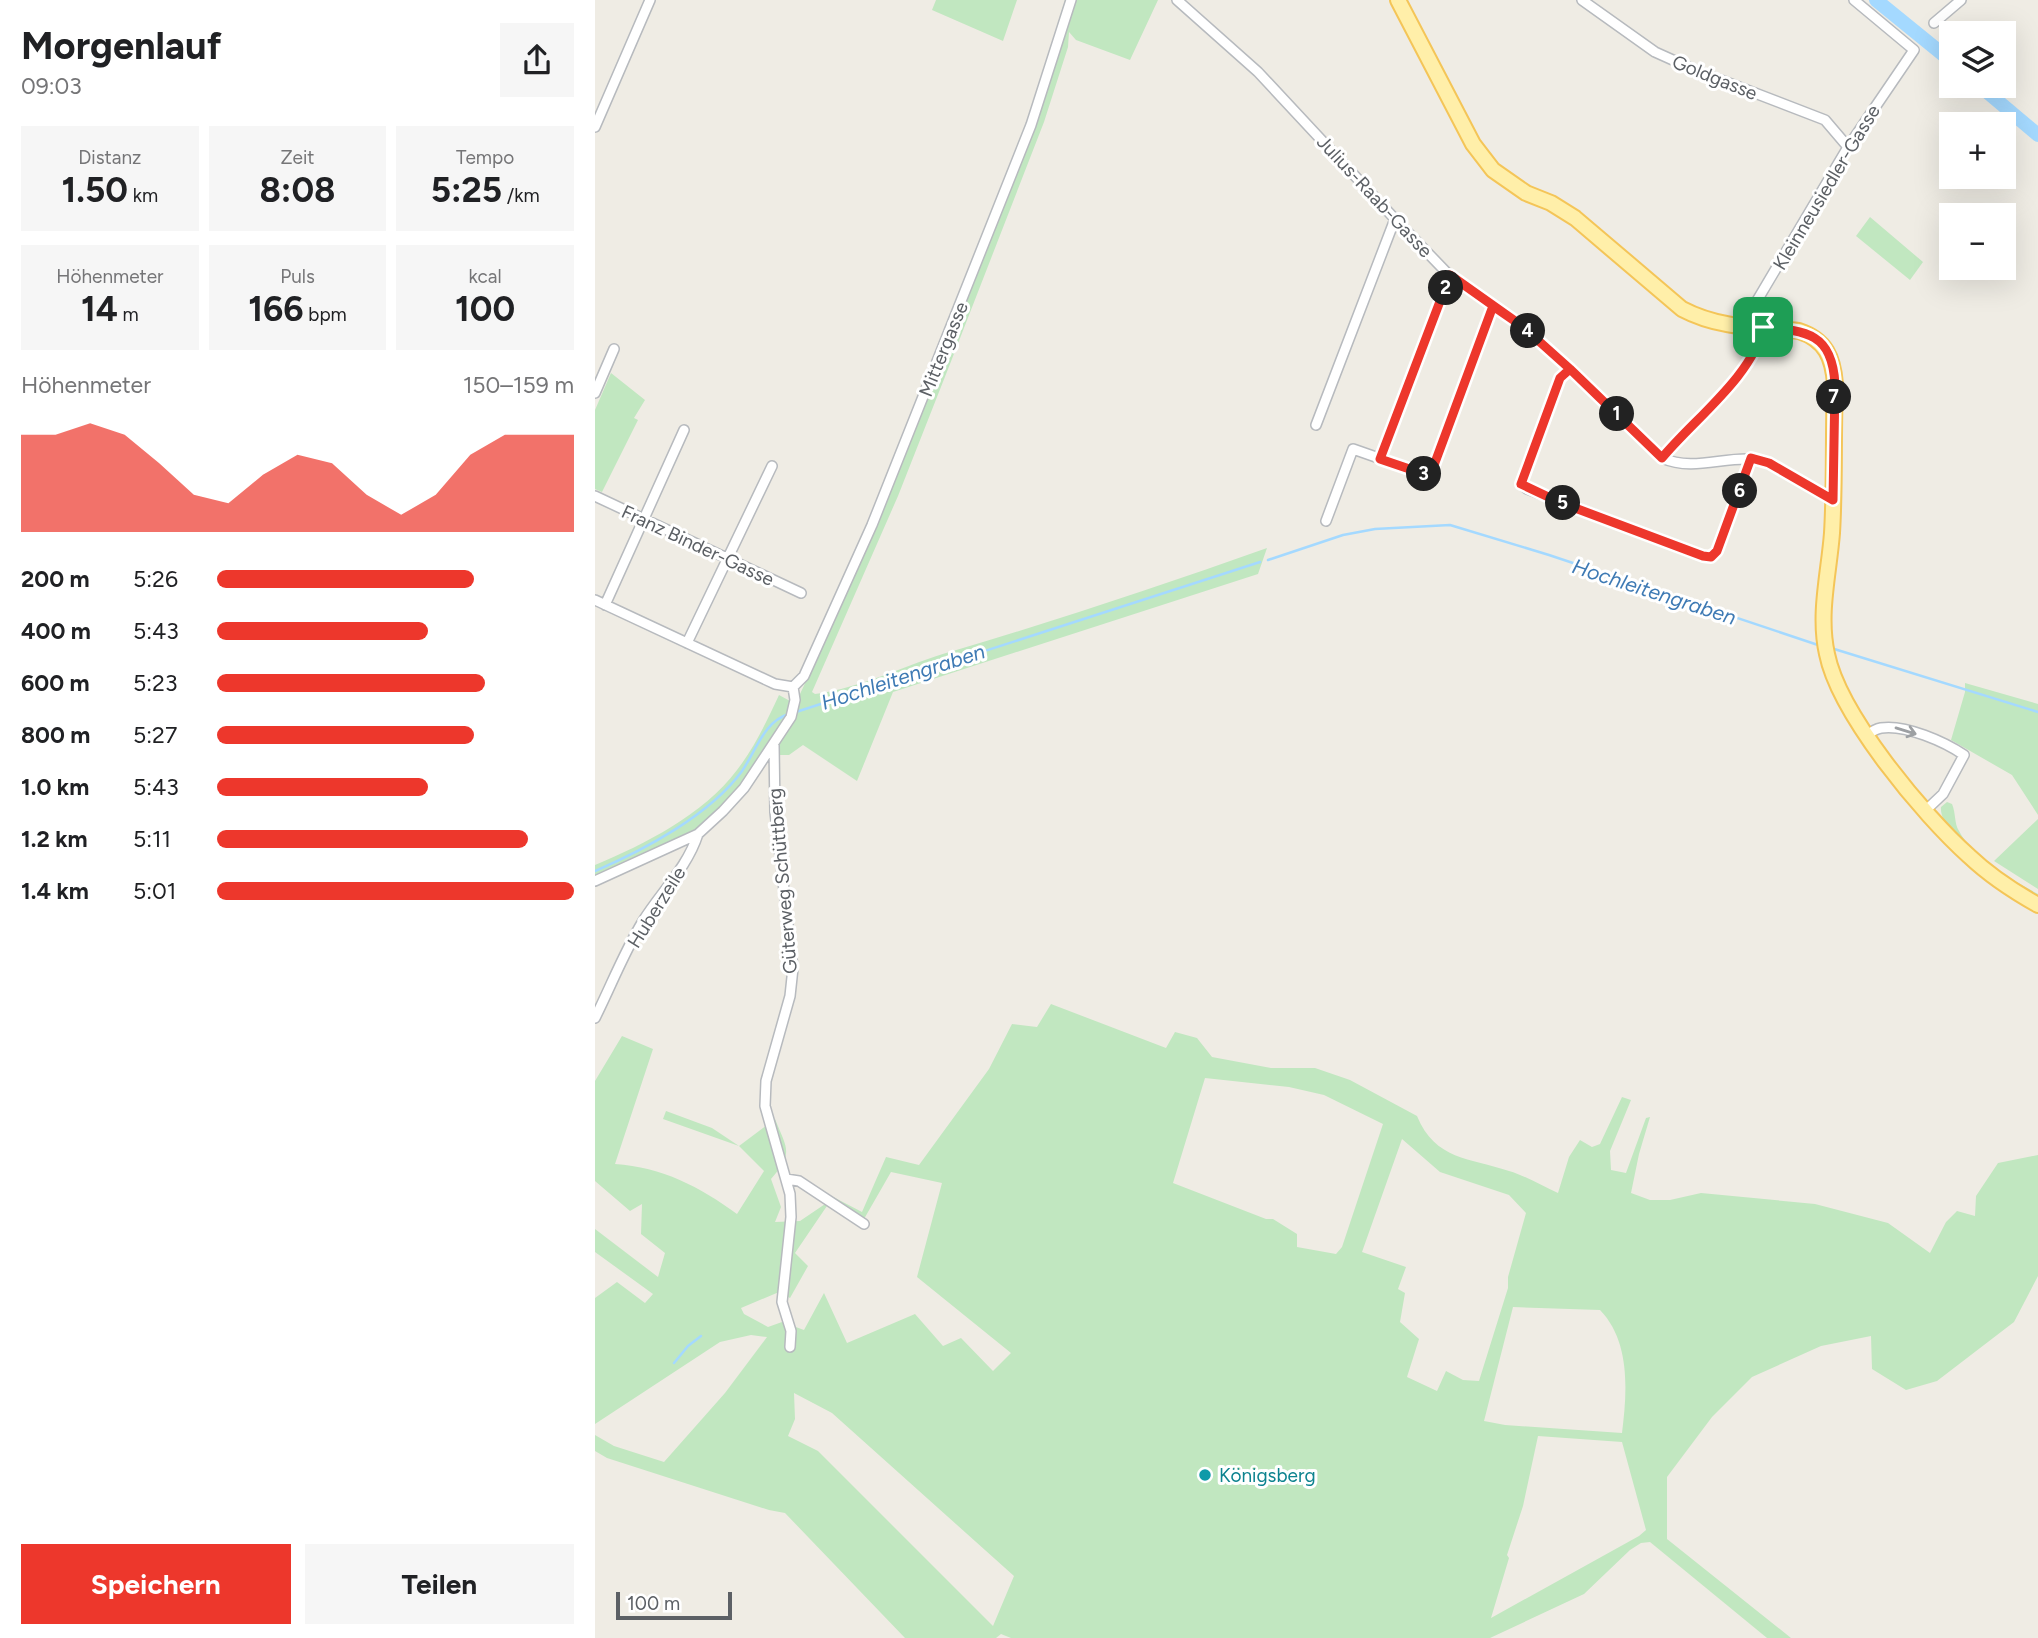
<!DOCTYPE html>
<html lang="de">
<head>
<meta charset="utf-8">
<style>
	body { margin:0; font-family:Figtree,sans-serif; background:#f6f6f6; color:#202124; height:100vh; display:flex; flex-direction:column; font-size:26px; white-space:nowrap }
	* { box-sizing:border-box; margin:0 }
	p { font-size:23px; color:#757577 }
	.icon { flex:none; width:38px; height:38px; fill:none; stroke:currentColor; stroke-width:2; stroke-linecap:round; stroke-linejoin:round }
	.map { position:relative; flex:1; overflow:hidden }
	.panel { display:flex; flex-direction:column; background:#fff; width:595px }
	.panel>* { flex:none }
	.tools { position:absolute; left:1344px; top:21px; display:grid; gap:14px }
	.tools a { display:grid; place-items:center; width:77px; height:77px; border-radius:0px; background:#fff; box-shadow:0 7px 28px #0002; font-size:35px }
	.scale { position:absolute; left:21px; bottom:18px; width:116px; box-sizing:border-box; padding-left:7px; border:4px solid #5c6065; border-top:0; font-size:19px; line-height:24px; white-space:nowrap; color:#5c6065; -webkit-text-stroke:5px #fff; paint-order:stroke }
	.pin { position:absolute; display:grid; place-items:center; width:60px; height:60px; color:#fff; margin:-30px; border-radius:14px; box-shadow:0 4px 10px #0006 }
	.km { position:absolute; width:35px; height:35px; margin:-18px; border-radius:50%; background:#222; color:#fff; font-size:19px; line-height:35px; text-align:center }
	.round { display:grid; place-items:center; flex:none; width:74px; height:74px; border-radius:0px; background:#f6f6f6 }
	.summary { display:flex; align-items:center; justify-content:space-between; height:119px; padding:0 21px }
	h1 { font-size:38px; font-weight:700; line-height:52px }
	.figures { display:grid; grid-template-columns:repeat(3,1fr); gap:10px; height:119px; padding:7px 21px }
	.figures div { display:grid; align-content:center; border-radius:0px; background:#f6f6f6; text-align:center }
	.figures b { font-size:35px; font-weight:700 }
	.figures small { font-size:19px; font-weight:400 }
	.figures p { font-size:19px }
	.chart { height:196px; padding:14px 21px }
	.chart p { display:flex; justify-content:space-between }
	.chart svg { width:100%; height:126px; margin-top:7px; fill:#ed372c; opacity:.7 }
	.primary-button { display:flex; gap:14px; margin-top:auto; padding:14px 21px }
	.primary-button a { flex:1; height:80px; border-radius:0px; background:#ed372c; color:#fff; font-size:28px; font-weight:700; line-height:80px; text-align:center }
	.primary-button a+a { background:#f6f6f6; color:#202124 }
	ul { padding:0 21px; list-style:none; font-size:23px }
	li { display:grid; grid-template-columns:112px 84px 1fr; align-items:center; height:52px }
	li i { height:18px; border-radius:9px; background:#ed372c }
	main { display:flex; flex:1; min-height:0 }
	.map>svg:first-child { display:block }
	.green { fill:#c1e7c0; fill-rule:evenodd }
	.lines { fill:none; stroke-linecap:round; stroke-linejoin:round }
	.stream { stroke:#a4d9ff; stroke-width:2.5 }
	.river { stroke:#a4d9ff; stroke-width:14 }
	.street-casing { stroke:#b7babe; stroke-width:12 }
	.primary-casing { stroke:#f4c558; stroke-width:18 }
	.street { stroke:#fff; stroke-width:9 }
	.primary { stroke:#ffefa9; stroke-width:14 }
	.oneway { stroke:#9da0a3 }
	.route-casing { stroke:#fff; stroke-width:14 }
	.route { stroke:#ed372c; stroke-width:9 }
	.culture-dot { fill:#0f9aa8; stroke:#fff; stroke-width:2.5 }
	.labels { text-anchor:middle; stroke-width:6; stroke-linejoin:round; paint-order:stroke }
	.street-label { font-size:19px; fill:#5c6065; stroke:#fff }
	.culture-label { font-size:19px; fill:#0d838f; stroke:#fff; text-anchor:start }
	.water-label { font-size:21px; font-style:italic; fill:#3e7ab4; stroke:#fff }
</style>
</head>
<body>
<main>
<section class="panel">
<div class="summary"><div><h1>Morgenlauf</h1><p>09:03</p></div><a class="round"><svg class="icon" aria-label="share" viewBox="0 0 24 24"><path d="M12 15V3M7 8l5-5 5 5M5 13v7h14v-7"/></svg></a></div>
<div class="figures">
<div><p>Distanz</p><b>1.50<small> km</small></b></div>
<div><p>Zeit</p><b>8:08</b></div>
<div><p>Tempo</p><b>5:25<small> /km</small></b></div>
</div>
<div class="figures">
<div><p>Höhenmeter</p><b>14<small> m</small></b></div>
<div><p>Puls</p><b>166<small> bpm</small></b></div>
<div><p>kcal</p><b>100</b></div>
</div>
<div class="chart"><p><span>Höhenmeter</span>150–159 m</p>
<svg viewBox="0 0 160 44" preserveAspectRatio="none"><path d="M0 44V10L10 10L20 6L30 10L40 20L50 31L60 34L70 24L80 17L90 20L100 31L110 38L120 31L130 17L140 10L150 10L160 10V44z"/></svg>
</div>
<ul>
<li><b>200 m</b>5:26<i style="width:72%"></i></li>
<li><b>400 m</b>5:43<i style="width:59%"></i></li>
<li><b>600 m</b>5:23<i style="width:75%"></i></li>
<li><b>800 m</b>5:27<i style="width:72%"></i></li>
<li><b>1.0 km</b>5:43<i style="width:59%"></i></li>
<li><b>1.2 km</b>5:11<i style="width:87%"></i></li>
<li><b>1.4 km</b>5:01<i style="width:100%"></i></li>
</ul>
<div class="primary-button"><a>Speichern</a><a>Teilen</a></div>
</section>
<div class="map">
<svg width="1443" height="1638" viewBox="0 0 1443 1638">
	<rect width="100%" height="100%" fill="#efece4"/>
	<path class="green" d="M 341,0 L 422,0 L 408,41 L 337,10 Z
		M 470,0 L 563,0 L 535,60 L 481,40 L 474,32 L 473,47 L 449,122 L 355,364 L 303,496 L 217,692 L 220,694 C 267,688 312,664 358,651 C 463,620 568,585 672,548 L 663,574 L 298,692 L 262,781 L 208,745 L 194,755 L 168,755 L 139,794 L 107,826 L 0,876 L 0,865 C 50,844 108,815 142,770 C 159,748 172,721 184,695 L 195,701 L 205,694 L 260,576 L 253,571 L 307,440 L 430,131 Z
		M 1275,217 L 1328,262 L 1315,280 L 1261,236 Z
		M 16,373 L 50,400 L 39,418 L 43,420 L 7,492 L 0,489 L 0,410 Z
		M 1370,683 L 1443,704 L 1443,815 L 1417,775 L 1356,740 L 1370,692 Z
		M 1352,802 L 1357,804 C 1361,813 1359,823 1364,831 C 1378,858 1418,880 1443,894 L 1443,900 C 1419,884 1343,837 1346,807 Z
		M 1443,819 L 1443,889 L 1399,861 Z
		M 456,1004 L 571,1048 L 580,1032 L 602,1038 L 617,1057 L 676,1068 L 720,1068 L 755,1080 L 822,1116 C 840,1160 875,1158 914,1171 C 931,1176 947,1186 963,1193 L 974,1157 L 985,1140 L 997,1147 L 1005,1144 L 1027,1097 L 1036,1100 L 1015,1151 L 1016,1170 L 1031,1173 L 1051,1118 L 1055,1117 L 1044,1154 L 1036,1193 L 1055,1200 L 1075,1200 L 1106,1193 L 1220,1204 L 1293,1223 L 1335,1253 L 1351,1222 L 1362,1211 L 1380,1216 L 1381,1196 L 1403,1163 L 1443,1155 L 1443,1276 L 1419,1322 L 1342,1381 L 1311,1390 L 1277,1369 L 1276,1336 L 1226,1346 L 1157,1377 L 1117,1417 L 1072,1477 L 1072,1539 L 1196,1638 L 1172,1638 L 1055,1542 L 1046,1543 L 1035,1550 L 989,1594 L 895,1638 L 416,1638 L 406,1634 L 401,1638 L 310,1638 L 190,1513 L 174,1510 L 12,1458 L 0,1451 L 0,1435 L 19,1446 L 69,1462 L 130,1393 L 172,1337 L 156,1335 L 125,1342 L 0,1424 L 0,1298 L 22,1282 L 50,1303 L 58,1294 L 0,1252 L 0,1229 L 63,1277 L 70,1253 L 46,1234 L 47,1204 L 35,1211 L 0,1181 L 0,1081 L 27,1036 L 58,1049 L 20,1164 C 67,1167 105,1187 142,1214 L 169,1171 L 144,1146 L 68,1119 L 71,1111 L 117,1128 L 144,1146 L 180,1119 C 192,1149 199,1153 176,1179 L 186,1207 L 180,1222 L 205,1221 L 236,1200 L 221,1188 L 267,1212 L 291,1157 L 324,1165 L 394,1069 L 417,1024 L 442,1027 ZM 610,1078 L 694,1087 L 729,1095 L 788,1124 L 747,1247 L 741,1254 L 702,1247 L 702,1234 L 678,1219 L 671,1219 L 578,1183 ZM 807,1139 L 845,1172 L 914,1195 L 931,1213 L 913,1277 L 913,1288 L 884,1381 L 868,1380 L 851,1371 L 842,1391 L 812,1377 L 824,1339 L 805,1322 L 810,1293 L 803,1289 L 811,1267 L 767,1252 ZM 296,1172 L 347,1183 L 322,1277 L 416,1353 L 398,1371 L 366,1338 L 348,1346 L 320,1314 L 252,1343 L 229,1293 L 209,1330 L 187,1322 L 173,1327 L 149,1314 L 146,1308 L 184,1292 L 195,1298 L 213,1266 L 200,1253 L 236,1200 L 269,1219 ZM 918,1307 L 1005,1310 C 1036,1342 1032,1393 1027,1433 L 910,1425 L 889,1421 ZM 199,1393 L 237,1413 L 419,1576 L 398,1626 L 223,1451 L 193,1436 L 200,1419 ZM 943,1436 L 1027,1442 L 1051,1530 L 1044,1536 L 896,1618 L 914,1558 L 912,1555 L 928,1506 Z"/>
	<g class="lines">
		<path class="stream" d="M 673,560 L 748,535 L 780,529 L 855,525 L 954,555 L 1226,646
			M 1236,648 L 1443,712
			M 201,712 L 665,562
			M 0,871 C 49,850 115,815 147,771 C 161,751 169,721 194,714
			M 79,1363 L 93,1346 L 106,1336"/>
		<path class="river" d="M 1281,0 L 1356,61
			M 1385,86 L 1443,135"/>
		<g class="street-casing">
			<path id="street" d="M 582,0 L 663,72 L 800,219 L 855,276 L 927,326 L 975,369 L 1067,458 C 1097,471 1124,458 1154,459 C 1181,459 1213,489 1238,500
				M 987,0 L 1060,52 L 1100,70 L 1230,120 L 1253,147
				M 1339,23 L 1366,0
				M 0,127 L 55,0
				M 1147,326 L 1253,147 L 1319,50 L 1259,0
				M 975,369 L 965,378 L 926,484 L 932,489 L 1108,556 L 1116,557 L 1122,551 L 1156,458
				M 0,393 L 19,349
				M 721,425 L 800,219
				M 1067,458 C 1097,421 1159,375 1168,327
				M 785,459 L 855,276
				M 0,496 L 206,593
				M 731,521 L 758,449 L 835,476 L 898,306
				M 0,600 L 180,684 L 198,687
				M 10,605 L 89,430
				M 92,643 L 177,466
				M 1272,735 C 1276,732 1281,729 1286,728 C 1310,724 1350,742 1369,755 L 1348,794 L 1330,811
				M 179,745 L 180,812 L 198,968 L 195,996 L 171,1081 L 170,1106 L 195,1194 L 196,1217 L 187,1302 L 196,1331 L 195,1347
				M 0,881 L 103,834 L 128,811 L 149,788 L 196,717 L 200,700 L 198,687 L 209,676 L 277,525 L 436,125 L 476,0
				M 0,1018 C 16,986 29,952 48,921 C 66,892 92,868 103,834
				M 191,1179 L 204,1181 L 269,1224"/>
		</g>
		<g class="primary-casing">
			<path id="primary" d="M 803,0 L 878,144 L 898,170 L 931,193 L 956,203 L 980,218 L 1087,309 C 1125,329 1162,327 1204,331 C 1231,340 1238,358 1240,384 C 1238,434 1240,483 1237,533 C 1234,573 1223,614 1232,654 C 1244,714 1328,815 1374,856 C 1395,876 1418,891 1443,905"/>
		</g>
		<use href="#street" class="street"/>
		<use href="#primary" class="primary"/>
	</g>
	<defs><path id="oneway-shaft" d="M-6 0H5M1.5-3L5.5 0L1.5 3" fill="none" stroke-width="1.6" stroke-linecap="round" stroke-linejoin="round" transform="scale(1.75)"/></defs>
	<use class="oneway" href="#oneway-shaft" transform="translate(1311 731) rotate(17)"/>
	<g class="lines">
		<g class="route-casing">
			<path id="route" d="M 1168,327 C 1159,375 1097,421 1067,458 L 975,369 L 927,326 L 855,275 L 785,459 L 835,476 L 898,306 L 927,326 L 975,369 L 965,378 L 926,484 L 964,502 L 1108,556 L 1116,557 L 1122,551 L 1156,458 L 1174,463 L 1238,500 L 1240,384 C 1237,333 1212,331 1168,327"/>
		</g>
		<use href="#route" class="route"/>
	</g>
	<circle class="culture-dot" cx="610" cy="1475" r="7"/>
	<g class="labels">
		<g class="street-label">
			<text transform="translate(1120 77) rotate(22)" y="7">Goldgasse</text>
			<text transform="translate(1231 187) rotate(-59)" y="7">Kleinneusiedler-Gasse</text>
			<text transform="translate(780 196) rotate(47)" y="7">Julius-Raab-Gasse</text>
			<text transform="translate(348 349) rotate(-68)" y="7">Mittergasse</text>
			<text transform="translate(103 545) rotate(25)" y="7">Franz Binder-Gasse</text>
			<text transform="translate(187 881) rotate(-95)" y="7">Güterweg Schüttberg</text>
			<text transform="translate(61 907) rotate(-58)" y="7">Huberzeile</text>
		</g>
		<g class="culture-label">
			<text x="624" y="1482">Königsberg</text>
		</g>
		<g class="water-label">
			<text transform="translate(1059 592) rotate(18)" y="7">Hochleitengraben</text>
			<text transform="translate(308 677) rotate(-18)" y="7">Hochleitengraben</text>
		</g>
	</g>
</svg>
<div class="tools">
<a><svg class="icon" aria-label="layers" viewBox="0 0 24 24"><path d="M12 4l9 5-9 5-9-5zM3 14l9 5 9-5"/></svg></a>
<a>+</a>
<a>−</a>
</div>
<div class="scale">100 m</div>
<div class="pin" style="left:1168px;top:327px;background:#1e9e55"><svg class="icon" aria-label="arrive" viewBox="0 0 24 24"><path d="M6 21V4h12l-3 4 3 4H6"/></svg></div>
<b class="km" style="left:1022px;top:414px">1</b>
<b class="km" style="left:851px;top:288px">2</b>
<b class="km" style="left:829px;top:474px">3</b>
<b class="km" style="left:933px;top:331px">4</b>
<b class="km" style="left:968px;top:503px">5</b>
<b class="km" style="left:1145px;top:491px">6</b>
<b class="km" style="left:1239px;top:397px">7</b>
</div>
</main>
</body>
</html>
